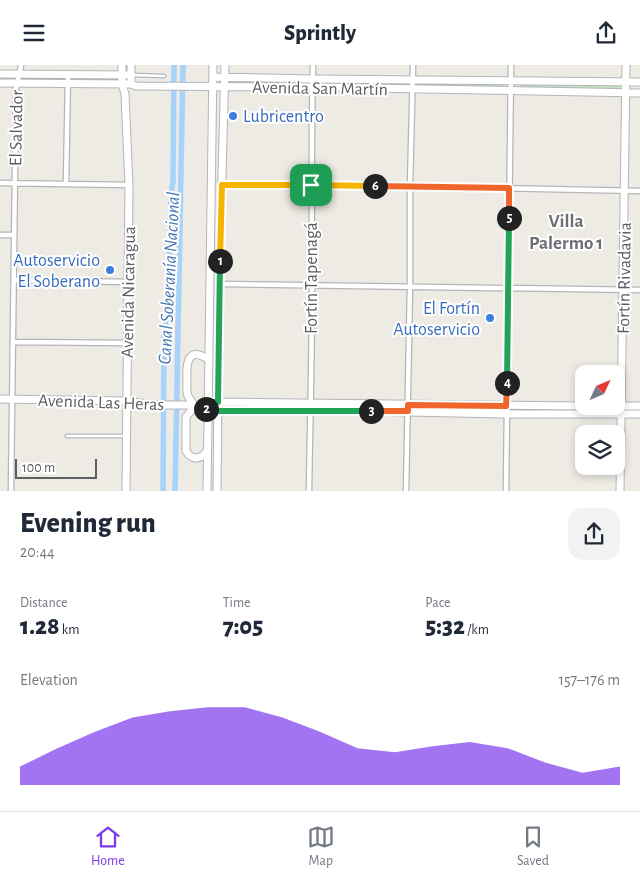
<!DOCTYPE html>
<html lang="en">
<head>
<meta charset="utf-8">
<style>
	body { margin:0; font-family:"Alegreya Sans",sans-serif; background:#f2f2f3; color:#1f2937; height:100vh; display:flex; flex-direction:column; font-size:19px; white-space:nowrap }
	* { box-sizing:border-box; margin:0 }
	p { font-size:16px; color:#747a83 }
	.icon { flex:none; width:28px; height:28px; fill:none; stroke:currentColor; stroke-width:2; stroke-linecap:round; stroke-linejoin:round }
	.map { position:relative; height:426px; overflow:hidden }
	.side { display:flex; flex-direction:column; background:#fff; flex:1 }
	.side>* { flex:none }
	.needle { width:32px; rotate:46deg }
	.fabs { position:absolute; left:575px; top:300px; display:grid; gap:10px }
	.fabs a { display:grid; place-items:center; width:50px; height:50px; border-radius:10px; background:#fff; box-shadow:0 2px 8px #0003; font-size:25px }
	.scale { position:absolute; left:15px; bottom:12px; width:82px; box-sizing:border-box; padding-left:5px; border:2px solid #5b5e63; border-top:0; font-size:14px; line-height:18px; white-space:nowrap; color:#5b5e63; -webkit-text-stroke:4px #fff; paint-order:stroke }
	.pin { position:absolute; display:grid; place-items:center; width:42px; height:42px; color:#fff; margin:-21px; border-radius:10px; box-shadow:0 2px 8px #0006 }
	.km { position:absolute; width:25px; height:25px; margin:-12px; border-radius:50%; background:#222; color:#fff; font-size:14px; line-height:25px; text-align:center }
	.round { display:grid; place-items:center; flex:none; width:52px; height:52px; border-radius:15px; background:#f2f2f3 }
	.overview { display:flex; align-items:center; justify-content:space-between; height:85px; padding:0 20px }
	h1 { font-size:28px; font-weight:800; line-height:38px }
	.stats { display:grid; grid-template-columns:repeat(3,1fr); gap:8px; height:85px; padding:5px 20px }
	.stats div { display:grid; align-content:center }
	.stats b { font-size:25px; font-weight:800 }
	.stats small { font-size:14px; font-weight:400 }
	.stats p { font-size:14px }
	.chart { height:140px; padding:10px 20px }
	.chart p { display:flex; justify-content:space-between }
	.chart svg { width:100%; height:90px; margin-top:5px; fill:#7c3aed; opacity:.7 }
	header { display:flex; justify-content:space-between; align-items:center; height:65px; padding:0 20px; background:#fff; font-size:22px; font-weight:800 }
	.menu { display:flex; justify-content:space-around; align-items:center; height:70px; border-top:1px solid #e0e1e3; background:#fff; font-size:14px; color:#747a83 }
	.menu a { display:grid; justify-items:center; gap:2px }
	.menu .selected { color:#7c3aed }
	.map>svg:first-child { display:block }
	.green { fill:#c1e3c2 }
	.lines { fill:none; stroke-linecap:round; stroke-linejoin:round }
	.canal { stroke:#a7d2f9; stroke-width:5.5 }
	.lane-casing { stroke:#b4b5b9; stroke-width:5 }
	.street-casing { stroke:#b4b5b9; stroke-width:7 }
	.secondary-casing { stroke:#b2b5ba; stroke-width:9 }
	.lane { stroke:#fff; stroke-width:2.5 }
	.street { stroke:#fff; stroke-width:4.5 }
	.secondary { stroke:#fff; stroke-width:7 }
	.split-1-casing { stroke:#fff; stroke-width:10 }
	.split-2-casing { stroke:#fff; stroke-width:10 }
	.split-3-casing { stroke:#fff; stroke-width:10 }
	.split-4-casing { stroke:#fff; stroke-width:10 }
	.split-5-casing { stroke:#fff; stroke-width:10 }
	.split-6-casing { stroke:#fff; stroke-width:10 }
	.split-7-casing { stroke:#fff; stroke-width:10 }
	.split-1 { stroke:#f5b400; stroke-width:6 }
	.split-2 { stroke:#22a559; stroke-width:6 }
	.split-3 { stroke:#22a559; stroke-width:6 }
	.split-4 { stroke:#f0652b; stroke-width:6 }
	.split-5 { stroke:#22a559; stroke-width:6 }
	.split-6 { stroke:#f0652b; stroke-width:6 }
	.split-7 { stroke:#f5b400; stroke-width:6 }
	.shop-dot { fill:#3f7fe0; stroke:#fff; stroke-width:2 }
	.labels { text-anchor:middle; stroke-width:4; stroke-linejoin:round; paint-order:stroke }
	.street-label { font-size:18px; fill:#5b5e63; stroke:#fff }
	.shop-label { font-size:18px; fill:#366cbe; stroke:#fff; text-anchor:end }
	.neighbourhood-label { font-size:19px; font-weight:bold; fill:#6c7075; stroke:#fff }
	.water-label { font-size:19px; font-style:italic; fill:#4878b2; stroke:#fff }
</style>
</head>
<body>
<header><svg class="icon" aria-label="menu" viewBox="0 0 24 24"><path d="M4 6h16M4 12h16M4 18h16"/></svg>Sprintly<svg class="icon" aria-label="share" viewBox="0 0 24 24"><path d="M12 15V3M7 8l5-5 5 5M5 13v7h14v-7"/></svg></header>
<div class="map">
<svg width="640" height="426" viewBox="0 0 640 426">
	<rect width="100%" height="100%" fill="#edebe3"/>
	<path class="green" d="M 520,18 L 620,20 L 620,24 L 520,22 Z
		M 420,19 L 503,19 L 503,23 L 420,22 Z"/>
	<g class="lines">
		<path class="canal" d="M 163,426 L 164,270 L 168,242 L 171,128 L 173,117 L 174,0
			M 175,426 L 183,0"/>
		<g class="lane-casing">
			<path id="lane" d="M 133,10 L 164,11
				M 67,371 L 125,371"/>
		</g>
		<g class="street-casing">
			<path id="street" d="M 0,118 L 129,120
				M 66,119 L 68,9
				M 222,120 L 410,121 L 640,126
				M 0,170 L 14,170
				M 14,215 L 128,217
				M 219,219 L 640,225
				M 14,277 L 128,278
				M 11,426 L 16,24 C 17,15 20,9 21,0
				M 309,426 C 310,358 312,289 312,221 C 312,147 311,74 313,0
				M 406,426 L 410,221 L 410,121 L 413,0
				M 506,426 L 511,0"/>
		</g>
		<g class="secondary-casing">
			<path id="secondary" d="M 122,0 L 122,19 L 125,29 L 129,120 L 126,426
				M 131,0 L 131,15
				M 0,9 L 131,10
				M 213,12 L 313,14 L 640,17
				M 0,18 L 131,19 L 136,21 L 313,22 L 640,28
				M 0,334 L 127,336 L 152,340 L 184,340 L 201,341 L 208,345 L 218,346 L 311,345 L 506,349 L 640,349
				M 215,337 L 584,341
				M 616,341 L 640,341
				M 207,385 C 202,395 192,396 186,386 L 186,352 L 195,341 C 193,338 190,335 188,331 C 186,326 187,320 187,315 C 186,298 188,280 209,295
				M 207,426 L 213,0
				M 217,426 L 219,219 L 225,0
				M 620,426 L 626,0"/>
		</g>
		<use href="#lane" class="lane"/>
		<use href="#street" class="street"/>
		<use href="#secondary" class="secondary"/>
	</g>
	<g class="lines">
		<g class="split-1-casing">
			<path id="split-1" d="M 220,196 L 222,120 L 311,120"/>
		</g>
		<g class="split-2-casing">
			<path id="split-2" d="M 206,344 L 201,341 L 208,337 L 218,337 L 220,196"/>
		</g>
		<g class="split-3-casing">
			<path id="split-3" d="M 206,344 L 218,346 L 371,346"/>
		</g>
		<g class="split-4-casing">
			<path id="split-4" d="M 371,346 L 408,346 L 408,340 L 506,341 L 507,318"/>
		</g>
		<g class="split-5-casing">
			<path id="split-5" d="M 507,318 L 509,153"/>
		</g>
		<g class="split-6-casing">
			<path id="split-6" d="M 375,121 L 509,123 L 509,153"/>
		</g>
		<g class="split-7-casing">
			<path id="split-7" d="M 311,120 L 375,121"/>
		</g>
		<use href="#split-1" class="split-1"/>
		<use href="#split-2" class="split-2"/>
		<use href="#split-3" class="split-3"/>
		<use href="#split-4" class="split-4"/>
		<use href="#split-5" class="split-5"/>
		<use href="#split-6" class="split-6"/>
		<use href="#split-7" class="split-7"/>
	</g>
	<g class="shop-dot">
		<circle cx="233" cy="51" r="5"/>
		<circle cx="110" cy="205" r="5"/>
		<circle cx="490" cy="253" r="5"/>
	</g>
	<g class="labels">
		<g class="street-label">
			<text transform="translate(320 23) rotate(1)" y="6">Avenida San Martín</text>
			<text transform="translate(16 63) rotate(-89)" y="6">El Salvador</text>
			<text transform="translate(311 213) rotate(-90)" y="6">Fortín Tapenagá</text>
			<text transform="translate(624 213) rotate(-89)" y="6">Fortín Rivadavia</text>
			<text transform="translate(128 227) rotate(-89)" y="6">Avenida Nicaragua</text>
			<text transform="translate(101 337) rotate(2)" y="6">Avenida Las Heras</text>
		</g>
		<g class="shop-label">
			<text x="243" y="57" text-anchor="start">Lubricentro</text>
			<text x="100" y="201">Autoservicio<tspan x="100" dy="21">El Soberano</tspan></text>
			<text x="480" y="249">El Fortín<tspan x="480" dy="21">Autoservicio</tspan></text>
		</g>
		<g class="neighbourhood-label">
			<text x="566" y="162">Villa<tspan x="566" dy="22">Palermo 1</tspan></text>
		</g>
		<g class="water-label">
			<text transform="translate(168 213) rotate(-87)" y="7">Canal Soberanía Nacional</text>
		</g>
	</g>
</svg>
<div class="fabs">
<a><svg class="needle" viewBox="-14 -14 28 28"><path d="M0-13l5 13h-10z" fill="#e53935"/><path d="M0 13l5-13h-10z" fill="#747a83"/></svg></a>
<a><svg class="icon" aria-label="layers" viewBox="0 0 24 24"><path d="M12 4l9 5-9 5-9-5zM3 14l9 5 9-5"/></svg></a>
</div>
<div class="scale">100 m</div>
<div class="pin" style="left:311px;top:120px;background:#1e9e55"><svg class="icon" aria-label="arrive" viewBox="0 0 24 24"><path d="M6 21V4h12l-3 4 3 4H6"/></svg></div>
<b class="km" style="left:220px;top:196px">1</b>
<b class="km" style="left:206px;top:344px">2</b>
<b class="km" style="left:371px;top:346px">3</b>
<b class="km" style="left:507px;top:318px">4</b>
<b class="km" style="left:509px;top:153px">5</b>
<b class="km" style="left:375px;top:121px">6</b>
</div>
<section class="side">
<div class="overview"><div><h1>Evening run</h1><p>20:44</p></div><a class="round"><svg class="icon" aria-label="share" viewBox="0 0 24 24"><path d="M12 15V3M7 8l5-5 5 5M5 13v7h14v-7"/></svg></a></div>
<div class="stats">
<div><p>Distance</p><b>1.28<small> km</small></b></div>
<div><p>Time</p><b>7:05</b></div>
<div><p>Pace</p><b>5:32<small> /km</small></b></div>
</div>
<div class="chart"><p><span>Elevation</span>157–176 m</p>
<svg viewBox="0 0 160 44" preserveAspectRatio="none"><path d="M0 44V35L10 26L20 18L30 11L40 8L50 6L60 6L70 11L80 18L90 26L100 28L110 25L120 23L130 26L140 33L150 38L160 35V44z"/></svg>
</div>
</section>
<nav class="menu">
<a class="selected"><svg class="icon" aria-label="home" viewBox="0 0 24 24"><path d="M3 11l9-7 9 7M6 9v11h12V9"/></svg>Home</a>
<a><svg class="icon" aria-label="map" viewBox="0 0 24 24"><path d="M3 6l6-2 6 2 6-2v14l-6 2-6-2-6 2zM9 4v14M15 6v14"/></svg>Map</a>
<a><svg class="icon" aria-label="saved" viewBox="0 0 24 24"><path d="M7 4h10v16l-5-4-5 4z"/></svg>Saved</a>
</nav>
</body>
</html>
